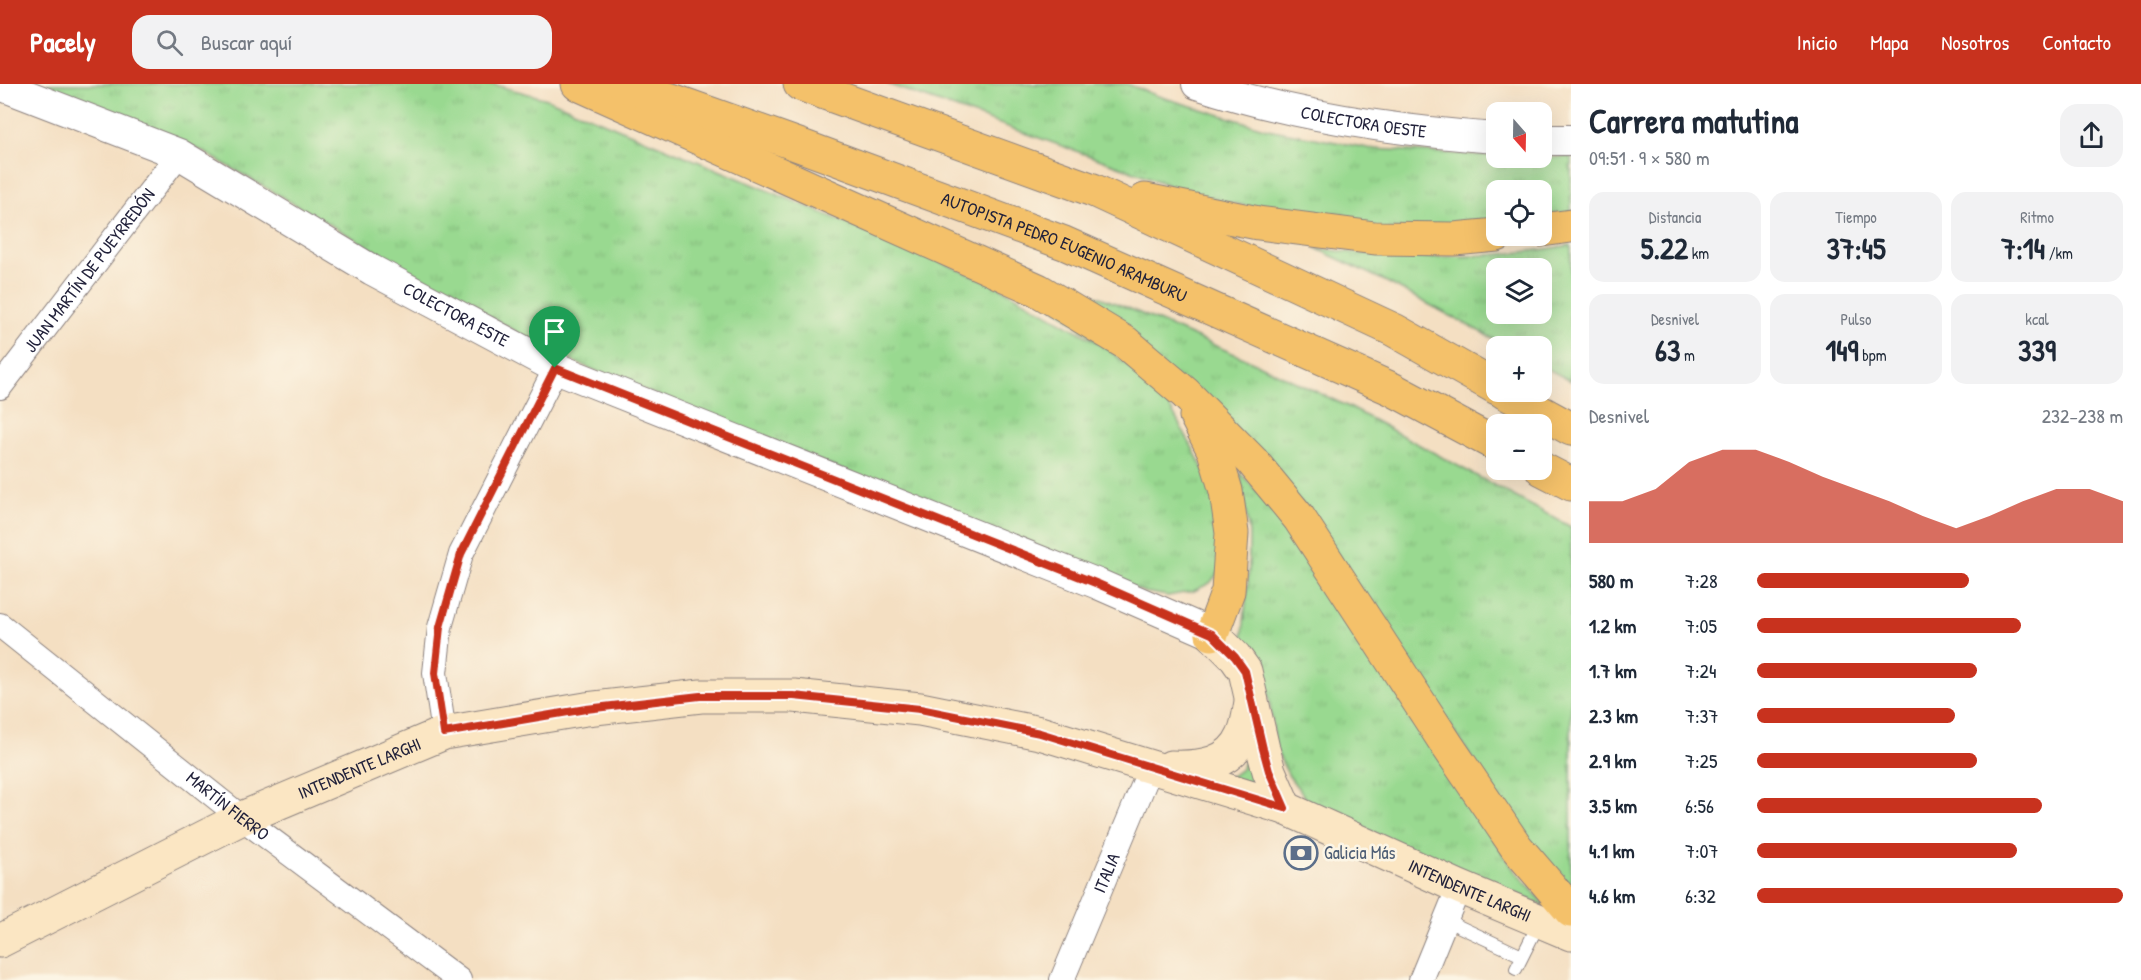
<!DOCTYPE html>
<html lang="es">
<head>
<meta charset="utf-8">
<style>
	body { margin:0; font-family:"Patrick Hand",sans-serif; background:#f2f2f3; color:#1f2937; height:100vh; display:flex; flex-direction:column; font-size:22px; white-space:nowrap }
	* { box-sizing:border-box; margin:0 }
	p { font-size:20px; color:#747a83 }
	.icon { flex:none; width:33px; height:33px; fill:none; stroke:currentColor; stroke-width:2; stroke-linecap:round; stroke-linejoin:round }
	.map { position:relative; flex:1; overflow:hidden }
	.details { display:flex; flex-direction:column; background:#fff; width:570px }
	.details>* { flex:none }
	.needle { width:39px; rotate:160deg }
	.tools { position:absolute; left:1486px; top:18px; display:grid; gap:12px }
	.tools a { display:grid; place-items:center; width:66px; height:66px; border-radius:12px; background:#fff; box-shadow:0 6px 24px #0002; font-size:30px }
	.pin { position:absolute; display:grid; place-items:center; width:51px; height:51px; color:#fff; margin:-62px -26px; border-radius:50% 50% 50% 0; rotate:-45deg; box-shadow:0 0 6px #0007 }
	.pin .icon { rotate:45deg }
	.round { display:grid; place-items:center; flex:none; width:63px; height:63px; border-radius:18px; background:#f2f2f3 }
	.headline { display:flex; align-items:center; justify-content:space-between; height:102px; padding:0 18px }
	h1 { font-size:33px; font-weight:700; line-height:45px }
	.figures { display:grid; grid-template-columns:repeat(3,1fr); gap:9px; height:102px; padding:6px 18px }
	.figures div { display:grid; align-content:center; border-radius:15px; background:#f2f2f3; text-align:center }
	.figures b { font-size:30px; font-weight:700 }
	.figures small { font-size:16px; font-weight:400 }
	.figures p { font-size:16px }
	.chart { height:168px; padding:12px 18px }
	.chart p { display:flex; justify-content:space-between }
	.chart svg { width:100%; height:108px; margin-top:6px; fill:#c8321e; opacity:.7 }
	ul { padding:0 18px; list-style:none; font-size:20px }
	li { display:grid; grid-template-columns:96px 72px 1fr; align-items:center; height:45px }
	li i { height:15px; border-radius:8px; background:#c8321e }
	header { display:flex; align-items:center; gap:36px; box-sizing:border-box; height:84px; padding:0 30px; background:#c8321e; color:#fff }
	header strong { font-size:28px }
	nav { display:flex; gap:33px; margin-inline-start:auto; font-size:21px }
	.search { width:420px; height:54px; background:#f2f2f3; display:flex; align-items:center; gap:15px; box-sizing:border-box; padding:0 21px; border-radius:18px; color:#747a83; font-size:22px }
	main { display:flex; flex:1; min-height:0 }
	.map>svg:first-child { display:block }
	.grass { fill:url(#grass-tufts); stroke:#5e7e66; stroke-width:1.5; fill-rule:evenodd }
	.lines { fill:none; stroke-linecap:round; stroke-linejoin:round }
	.service-casing { stroke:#8b807e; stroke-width:14 }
	.minor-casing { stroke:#8b807e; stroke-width:26 }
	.tertiary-casing { stroke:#8b807e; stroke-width:32 }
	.secondary-casing { stroke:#8b807e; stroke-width:35 }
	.motorway-casing { stroke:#8b807e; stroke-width:35 }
	.service { stroke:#fff; stroke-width:12 }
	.minor { stroke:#fff; stroke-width:24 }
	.tertiary { stroke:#fff; stroke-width:30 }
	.secondary { stroke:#fbe6c3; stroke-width:33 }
	.motorway { stroke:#f4c16a; stroke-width:33 }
	.route-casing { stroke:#fff; stroke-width:12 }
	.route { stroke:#c8321e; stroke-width:8 }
	.labels { text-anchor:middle; stroke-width:5; stroke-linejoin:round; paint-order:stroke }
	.street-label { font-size:18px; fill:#22223b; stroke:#fcf5e5 }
	.service-label { font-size:18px; fill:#4e5e75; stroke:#fcf5e5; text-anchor:start }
</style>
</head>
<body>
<header>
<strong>Pacely</strong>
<div class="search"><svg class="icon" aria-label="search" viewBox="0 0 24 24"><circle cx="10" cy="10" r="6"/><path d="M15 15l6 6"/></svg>Buscar aquí</div>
<nav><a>Inicio</a><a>Mapa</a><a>Nosotros</a><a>Contacto</a></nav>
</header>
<main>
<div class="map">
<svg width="1571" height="896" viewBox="0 0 1571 896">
	<defs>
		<pattern id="grass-tufts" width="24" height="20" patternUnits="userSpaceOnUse" patternTransform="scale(1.5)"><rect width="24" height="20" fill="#99d990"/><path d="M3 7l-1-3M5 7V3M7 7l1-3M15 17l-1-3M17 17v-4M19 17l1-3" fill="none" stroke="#84ba7d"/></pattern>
	</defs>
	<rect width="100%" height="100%" fill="#fcf5e5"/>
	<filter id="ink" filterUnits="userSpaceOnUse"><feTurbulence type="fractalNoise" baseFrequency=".0167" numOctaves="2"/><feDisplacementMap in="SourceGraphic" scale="12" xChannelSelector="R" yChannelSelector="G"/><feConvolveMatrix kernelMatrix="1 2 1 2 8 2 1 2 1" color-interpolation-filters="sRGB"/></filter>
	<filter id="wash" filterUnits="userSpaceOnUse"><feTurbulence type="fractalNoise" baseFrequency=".008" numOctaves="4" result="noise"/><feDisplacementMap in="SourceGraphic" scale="24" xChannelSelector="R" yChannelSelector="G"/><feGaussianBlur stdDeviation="1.35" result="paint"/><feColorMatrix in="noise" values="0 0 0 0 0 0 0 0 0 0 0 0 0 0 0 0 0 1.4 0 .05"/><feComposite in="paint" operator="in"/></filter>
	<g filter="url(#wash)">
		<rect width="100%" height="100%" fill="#f4dfc2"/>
		<path class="grass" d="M 37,0 L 492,0 L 547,15 L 996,201 L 1120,271 L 1168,320 L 1191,361 L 1213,405 L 1225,481 L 1210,499 L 1194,507 L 1168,512 L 1144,508 L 557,271 L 202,67 L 77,14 Z
			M 887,0 L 1127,0 L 1158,12 L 1267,45 L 1373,65 L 1497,72 L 1497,74 L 1571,73 L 1571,134 L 1542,138 L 1542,106 L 1497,106 L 1497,146 L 1383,148 L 1195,112 L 1141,90 Z
			M 1571,161 L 1571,297 L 1542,282 L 1542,262 L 1507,262 L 1385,197 L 1315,164 C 1396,176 1490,176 1571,161 ZM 1497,184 L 1542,184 L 1542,230 L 1497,230 Z
			M 986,169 L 1128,224 L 1253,278 L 1351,324 L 1571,443 L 1571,809 L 1533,766 L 1304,421 Z
			M 1240,389 L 1277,428 L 1514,786 L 1547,823 L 1346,737 L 1307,716 L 1289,692 L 1276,666 L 1269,614 L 1258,583 L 1242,561 L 1249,485 L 1249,449 Z
			M 1246,674 L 1258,703 L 1229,694 L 1241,685 Z"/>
	</g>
	<g filter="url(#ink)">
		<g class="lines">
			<g class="service-casing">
				<path id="service" d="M 1445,836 L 1522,872
					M 1516,885 L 1540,837"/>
			</g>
			<g class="minor-casing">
				<g id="minor">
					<path id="s1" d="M 0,303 L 179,70"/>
					<path id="s2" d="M 0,541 L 242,734 L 459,896"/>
					<path d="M 444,649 L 435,589 L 440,543 L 461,470 L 556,284"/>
					<path id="s3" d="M 1062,896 L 1151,683"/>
					<path d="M 1421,896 L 1459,803"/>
				</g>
			</g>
			<g class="tertiary-casing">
				<g id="tertiary">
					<path id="s4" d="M 1197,0 C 1294,32 1395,47 1497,54"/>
					<path id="s5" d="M 0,1 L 179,70 L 372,186 L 556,284 L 1098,500 L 1212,550"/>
					<path d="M 1542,56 L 1571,56"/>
				</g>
			</g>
			<g class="secondary-casing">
				<g id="secondary">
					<path d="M 1212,550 L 1235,573 L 1245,587 L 1263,665 L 1269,687 L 1285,724"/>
					<path d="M 1171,683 C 1200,684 1230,681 1243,651 C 1248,641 1249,628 1251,618"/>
					<path id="s6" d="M 0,857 L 242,734 L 444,649 L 586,625 L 701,612 L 794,612 L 920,625 L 1040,649 L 1285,724 L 1459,803 L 1571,850"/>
				</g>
			</g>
			<g class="motorway-casing">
				<g id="motorway">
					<path d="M 578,0 L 1038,206 L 1126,259 L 1185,309 L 1252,377 L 1299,434 L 1447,661 L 1517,764 L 1571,827"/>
					<path d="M 800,0 L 1093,106 L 1394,246 L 1497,304"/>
					<path id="s7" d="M 625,2 L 672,16 L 807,64 L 1064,159 L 1392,305 L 1497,361"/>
					<path d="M 1145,116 L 1258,139 L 1375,154 L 1454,155 L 1497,151"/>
					<path d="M 1542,146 L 1571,142"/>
					<path d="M 1504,308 L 1571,345"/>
					<path d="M 1196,332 L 1214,367 L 1226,407 L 1232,449 L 1228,507 L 1212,550"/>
					<path d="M 1542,385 L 1571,400"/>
				</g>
			</g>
			<use href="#service" class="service"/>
			<use href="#minor" class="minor"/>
			<use href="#tertiary" class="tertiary"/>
			<use href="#secondary" class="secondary"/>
			<use href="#motorway" class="motorway"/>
		</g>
	</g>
	<g class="lines" filter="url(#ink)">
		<g class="route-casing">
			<path id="route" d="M 555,284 L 1098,500 L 1212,550 L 1235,573 L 1245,587 L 1263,665 L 1269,687 L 1285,724 L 1040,649 L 920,625 L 794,612 L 700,612 L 586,625 L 444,649 L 435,589 L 440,543 L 461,470 Z"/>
		</g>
		<use href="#route" class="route"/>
	</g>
	<defs>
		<g id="bank-ring" transform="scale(1.725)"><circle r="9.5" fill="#fcf5e5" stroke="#5c6f8a" stroke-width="1.5"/><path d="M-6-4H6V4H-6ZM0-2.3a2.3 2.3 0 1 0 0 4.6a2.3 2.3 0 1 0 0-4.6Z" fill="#5c6f8a"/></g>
	</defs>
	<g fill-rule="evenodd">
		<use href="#bank-ring" x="1301" y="769"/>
	</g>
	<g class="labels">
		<g class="street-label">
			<text dy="6" stroke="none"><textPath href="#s4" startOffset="171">COLECTORA OESTE</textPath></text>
			<text dy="6" stroke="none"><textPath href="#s7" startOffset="468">AUTOPISTA PEDRO EUGENIO ARAMBURU</textPath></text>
			<text dy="6" stroke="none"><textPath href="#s1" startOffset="147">JUAN MARTÍN DE PUEYRREDÓN</textPath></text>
			<text dy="6" stroke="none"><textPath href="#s5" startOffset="512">COLECTORA ESTE</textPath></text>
			<text dy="6" stroke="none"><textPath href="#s6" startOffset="399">INTENDENTE LARGHI</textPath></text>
			<text dy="6" stroke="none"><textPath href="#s2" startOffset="291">MARTÍN FIERRO</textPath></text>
			<text dy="6" stroke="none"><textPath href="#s3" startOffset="116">ITALIA</textPath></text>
			<text dy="6" stroke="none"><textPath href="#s6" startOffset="1551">INTENDENTE LARGHI</textPath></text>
		</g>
		<g class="service-label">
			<text x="1324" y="775">Galicia Más</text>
		</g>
	</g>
</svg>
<div class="tools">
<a><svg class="needle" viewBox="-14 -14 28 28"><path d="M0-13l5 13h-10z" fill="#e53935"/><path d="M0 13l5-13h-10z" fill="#747a83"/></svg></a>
<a><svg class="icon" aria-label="locate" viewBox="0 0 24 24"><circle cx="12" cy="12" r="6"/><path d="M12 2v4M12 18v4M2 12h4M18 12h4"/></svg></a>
<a><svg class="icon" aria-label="layers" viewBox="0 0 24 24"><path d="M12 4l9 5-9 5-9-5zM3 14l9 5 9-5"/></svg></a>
<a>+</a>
<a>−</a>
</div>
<div class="pin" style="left:555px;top:284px;background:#1e9e55"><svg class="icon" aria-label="arrive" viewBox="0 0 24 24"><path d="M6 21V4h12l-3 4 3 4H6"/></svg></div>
</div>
<section class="details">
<div class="headline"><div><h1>Carrera matutina</h1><p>09:51 · 9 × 580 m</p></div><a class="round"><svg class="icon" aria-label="share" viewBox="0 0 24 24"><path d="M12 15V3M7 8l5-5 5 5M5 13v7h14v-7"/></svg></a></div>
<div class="figures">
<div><p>Distancia</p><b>5.22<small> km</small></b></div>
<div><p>Tiempo</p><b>37:45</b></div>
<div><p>Ritmo</p><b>7:14<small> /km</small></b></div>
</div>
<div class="figures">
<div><p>Desnivel</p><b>63<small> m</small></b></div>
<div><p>Pulso</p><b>149<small> bpm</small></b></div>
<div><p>kcal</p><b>339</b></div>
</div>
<div class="chart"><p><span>Desnivel</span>232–238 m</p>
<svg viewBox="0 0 160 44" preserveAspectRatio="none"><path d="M0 44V27L10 27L20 22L30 11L40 6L50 6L60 11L70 17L80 22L90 27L100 33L110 38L120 33L130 27L140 22L150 22L160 27V44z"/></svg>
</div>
<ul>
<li><b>580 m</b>7:28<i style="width:58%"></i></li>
<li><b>1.2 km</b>7:05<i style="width:72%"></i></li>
<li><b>1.7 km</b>7:24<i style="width:60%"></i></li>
<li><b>2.3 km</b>7:37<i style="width:54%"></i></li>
<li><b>2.9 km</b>7:25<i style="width:60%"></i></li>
<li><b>3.5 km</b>6:56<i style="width:78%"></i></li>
<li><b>4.1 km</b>7:07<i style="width:71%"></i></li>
<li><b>4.6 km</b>6:32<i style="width:100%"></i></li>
</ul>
</section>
</main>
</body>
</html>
